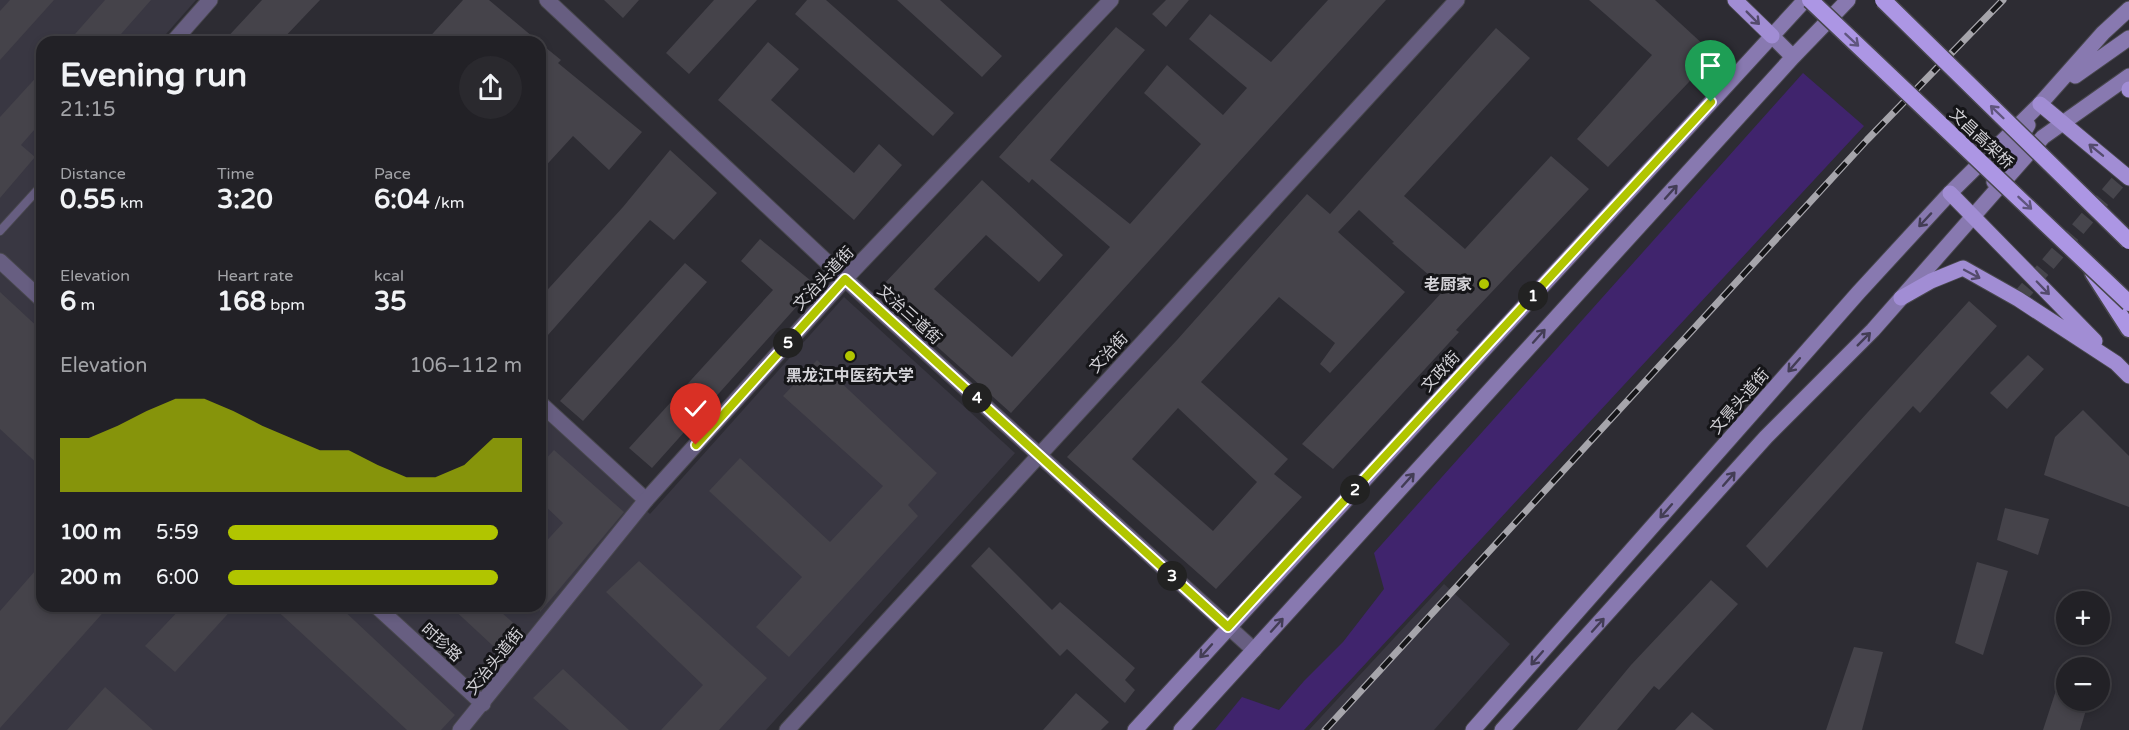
<!DOCTYPE html>
<html lang="en">
<head>
<meta charset="utf-8">
<style>
	body { margin:0; font-family:"Varela Round","Noto Sans SC",sans-serif; background:#2a292e; color:#f1f3f6; height:100vh; display:flex; flex-direction:column; font-size:22px; white-space:nowrap }
	* { box-sizing:border-box; margin:0 }
	p { font-size:20px; color:#a2a3a7 }
	.icon { flex:none; width:33px; height:33px; fill:none; stroke:currentColor; stroke-width:2; stroke-linecap:round; stroke-linejoin:round }
	.map { position:relative; flex:1; overflow:hidden }
	.sheet { position:absolute; left:36px; top:36px; width:510px; height:576px; display:flex; flex-direction:column; background:#222126; border-radius:18px; box-shadow:0 3px 9px #0003,0 0 0 2px #3f3e43 }
	.sheet>* { flex:none }
	.controls { position:absolute; left:2056px; top:591px; display:grid; gap:12px }
	.controls a { display:grid; place-items:center; width:54px; height:54px; border-radius:50%; background:#222126; box-shadow:0 3px 9px #0003,0 0 0 2px #3f3e43; font-size:30px }
	.pin { position:absolute; display:grid; place-items:center; width:51px; height:51px; color:#fff; margin:-62px -26px; border-radius:50% 50% 50% 0; rotate:-45deg; box-shadow:0 0 6px #0007 }
	.pin .icon { rotate:45deg }
	.km { position:absolute; width:30px; height:30px; margin:-15px; border-radius:50%; background:#222; color:#fff; font-size:16px; line-height:30px; text-align:center }
	.round { display:grid; place-items:center; flex:none; width:63px; height:63px; border-radius:32px; background:#2a292e }
	.head { display:flex; align-items:center; justify-content:space-between; height:102px; padding:0 24px }
	h1 { font-size:33px; font-weight:700; line-height:45px }
	.stats { display:grid; grid-template-columns:repeat(3,1fr); gap:9px; height:102px; padding:6px 24px }
	.stats div { display:grid; align-content:center }
	.stats b { font-size:26px; font-weight:700 }
	.stats small { font-size:16px; font-weight:400 }
	.stats p { font-size:16px }
	.chart { height:168px; padding:12px 24px }
	.chart p { display:flex; justify-content:space-between }
	.chart svg { width:100%; height:108px; margin-top:6px; fill:#b1c500; opacity:.7 }
	ul { padding:0 24px; list-style:none; font-size:20px }
	li { display:grid; grid-template-columns:96px 72px 1fr; align-items:center; height:45px }
	li i { height:15px; border-radius:8px; background:#b1c500 }
	.map>svg:first-child { display:block }
	.built { fill:#393742 }
	.green { fill:#40246d }
	.building { fill:#45434a; fill-rule:evenodd }
	.lines { fill:none; stroke-linecap:round; stroke-linejoin:round }
	.minor-tunnel { stroke:#46454c; stroke-width:15; stroke-dasharray:15 8; stroke-linecap:butt }
	.service-casing { stroke:#48474d; stroke-width:10 }
	.minor-casing { stroke:#48474d; stroke-width:17 }
	.tertiary-casing { stroke:#48474d; stroke-width:17 }
	.secondary-casing { stroke:#48474d; stroke-width:17 }
	.primary-casing { stroke:#48474d; stroke-width:17 }
	.trunk-casing { stroke:#48474d; stroke-width:19 }
	.service { stroke:#675e81; stroke-width:8 }
	.minor { stroke:#675e81; stroke-width:15 }
	.tertiary { stroke:#675e81; stroke-width:15 }
	.secondary { stroke:#8879b0; stroke-width:15 }
	.primary { stroke:#a18dd4; stroke-width:15 }
	.trunk { stroke:#ac96e4; stroke-width:16 }
	.rail-casing { stroke:#a6a5ab; stroke-width:7 }
	.rail { stroke:#151518; stroke-width:4.5; stroke-dasharray:14; stroke-linecap:butt }
	.trunk-bridge-casing { stroke:#48474d; stroke-width:19; stroke-linecap:butt }
	.trunk-bridge { stroke:#ac96e4; stroke-width:16 }
	.oneway { stroke:#544b6d }
	.oneway2 { stroke:#60567e }
	.oneway3 { stroke:#433d55 }
	.route-casing { stroke:#fff; stroke-width:12 }
	.route { stroke:#b1c500; stroke-width:8 }
	.poi-dot { fill:#b1c500; stroke:#151518; stroke-width:2 }
	.labels { text-anchor:middle; stroke-width:6; stroke-linejoin:round; paint-order:stroke }
	.street-label { font-size:16px; fill:#d4d3d8; stroke:#151518 }
	.poi-label { font-size:16px; font-weight:bold; fill:#d4d3d8; stroke:#151518; text-anchor:end }
</style>
</head>
<body>
<div class="map">
<svg width="2129" height="730" viewBox="0 0 2129 730">
	<rect width="100%" height="100%" fill="#2d2c33"/>
	<path class="built" d="M 0,0 L 196,0 L 159,42 L 42,42 L 42,606 L 540,606 L 540,414 L 650,514 L 844,297 L 1015,453 L 766,730 L 0,730 Z
		M 1444,584 L 1510,644 L 1434,730 L 1309,730 Z"/>
	<path class="green" d="M 1803,73 L 1864,126 L 1304,730 L 1215,730 L 1242,697 L 1279,710 L 1304,681 L 1343,642 L 1384,589 L 1374,553 Z"/>
	<path class="building" d="M 10,0 L 54,0 L 0,60 L 0,11 Z
		M 105,0 L 151,0 L 114,42 L 68,42 Z
		M 262,0 L 320,0 L 280,42 L 223,42 Z
		M 463,0 L 489,0 L 539,42 L 425,42 Z
		M 604,0 L 639,0 L 623,18 Z
		M 714,0 L 757,0 L 689,74 L 666,53 Z
		M 807,0 L 826,0 L 954,113 L 933,136 L 795,14 Z
		M 897,0 L 940,0 L 1002,56 L 982,77 Z
		M 1166,0 L 1189,0 L 1166,27 L 1152,14 Z
		M 1328,0 L 1386,0 L 1011,413 L 883,298 L 889,292 L 883,285 L 982,180 L 1063,255 L 1039,282 L 986,235 L 934,289 L 1012,357 L 1110,247 L 1032,179 L 1029,183 L 999,157 L 1116,27 L 1145,50 L 1050,160 L 1130,224 L 1201,144 L 1144,93 L 1167,65 L 1223,115 L 1247,88 L 1189,39 L 1210,14 L 1271,62 Z
		M 1589,0 L 1655,0 L 1706,47 L 1700,55 L 1708,62 L 1608,167 L 1577,139 L 1652,55 Z
		M 1496,28 L 1530,58 L 1404,196 L 1465,249 L 1551,156 L 1589,189 L 1456,330 L 1459,332 L 1333,469 L 1302,444 L 1445,289 L 1392,243 L 1394,242 L 1359,210 L 1338,232 L 1405,292 L 1330,373 L 1320,364 L 1335,343 L 1279,297 L 1201,382 L 1288,459 L 1274,474 L 1302,497 L 1216,589 L 1067,457 L 1177,340 L 1307,194 L 1330,214 ZM 1178,408 L 1257,482 L 1213,531 L 1132,459 Z
		M 768,42 L 799,69 L 771,100 L 854,173 L 879,144 L 902,165 L 854,220 L 718,100 Z
		M 540,43 L 561,60 L 558,63 L 642,132 L 609,170 L 573,136 L 540,172 Z
		M 42,71 L 42,121 L 21,145 L 35,157 L 0,198 L 0,117 Z
		M 670,150 L 717,193 L 674,240 L 650,220 L 540,344 L 540,298 L 623,207 Z
		M 760,239 L 816,285 L 652,468 L 629,448 L 773,290 L 741,261 Z
		M 685,263 L 707,282 L 583,421 L 560,401 Z
		M 0,292 L 42,331 L 42,468 L 0,429 Z
		M 1969,301 L 1997,326 L 1920,413 L 1913,406 L 1767,568 L 1746,546 Z
		M 2028,355 L 2044,369 L 2007,409 L 1990,393 Z
		M 817,360 L 937,473 L 908,505 L 918,516 L 789,657 L 756,627 L 802,577 L 709,491 L 740,458 L 830,542 L 883,486 L 783,396 Z
		M 2083,410 L 2129,456 L 2129,507 L 2044,475 L 2055,437 Z
		M 554,450 L 624,512 L 540,612 L 540,548 L 563,523 L 540,501 L 540,465 Z
		M 2005,508 L 2049,519 L 2038,555 L 1997,540 Z
		M 989,547 L 1052,610 L 1060,602 L 1135,668 L 1125,680 L 1135,690 L 1125,703 L 1067,649 L 1060,656 L 971,566 Z
		M 639,561 L 767,678 L 719,730 L 661,730 L 703,685 L 606,592 Z
		M 1977,562 L 2008,571 L 1983,655 L 1955,643 Z
		M 42,563 L 42,606 L 109,606 L 0,728 L 0,611 Z
		M 1711,580 L 1738,604 L 1659,690 L 1654,686 L 1617,730 L 1577,730 L 1631,665 Z
		M 183,606 L 235,606 L 175,672 L 145,646 Z
		M 272,606 L 339,606 L 455,715 L 441,730 L 407,730 Z
		M 450,606 L 494,606 L 525,633 L 505,657 Z
		M 1854,647 L 1883,652 L 1862,730 L 1826,730 Z
		M 2064,666 L 2067,667 L 2067,700 L 2089,700 L 2080,730 L 2043,730 Z
		M 563,669 L 629,730 L 569,730 L 533,698 Z
		M 105,687 L 153,730 L 67,730 Z
		M 1076,693 L 1109,722 L 1101,730 L 1043,730 Z
		M 1692,712 L 1714,730 L 1675,730 Z"/>
	<g class="lines">
		<path class="minor-tunnel" d="M 2018,299 L 2129,169"/>
		<g class="service-casing">
			<path id="service" d="M 0,231 L 42,185"/>
		</g>
		<g class="minor-casing">
			<path id="minor" d="M 0,261 L 42,300
				M 540,403 L 646,500
				M 376,606 L 483,704"/>
		</g>
		<g class="tertiary-casing">
			<path id="tertiary" d="M 547,0 L 845,279 L 1254,650
				M 173,42 L 210,0
				M 460,730 L 646,500 L 845,279 L 1111,0
				M 787,730 L 1457,0"/>
		</g>
		<g class="secondary-casing">
			<path id="secondary" d="M 1772,36 L 1793,57
				M 2075,76 L 2129,38
				M 1994,182 L 2028,125
				M 1135,730 L 1805,0
				M 1181,730 L 1793,57 L 1848,0
				M 1473,730 L 1858,293 L 1950,193 L 2040,104 L 2103,33 L 2129,9
				M 1502,730 L 1766,437 L 1873,330 L 2043,137 L 2129,76"/>
		</g>
		<g class="primary-casing">
			<path id="primary" d="M 1735,0 L 1772,36
				M 2129,89 L 2129,90
				M 2040,104 L 2129,178
				M 1950,193 L 2095,341
				M 1901,298 L 1931,281 L 1963,268 L 2018,299 L 2116,363 L 2129,376"/>
		</g>
		<g class="trunk-casing">
			<path id="trunk" d="M 2093,273 L 2129,329"/>
		</g>
		<use href="#service" class="service"/>
		<use href="#minor" class="minor"/>
		<use href="#tertiary" class="tertiary"/>
		<use href="#secondary" class="secondary"/>
		<use href="#primary" class="primary"/>
		<use href="#trunk" class="trunk"/>
		<g class="rail-casing">
			<path id="rail" d="M 1325,730 L 1867,140 L 2003,0"/>
		</g>
		<use href="#rail" class="rail"/>
		<g class="trunk-bridge-casing">
			<path id="trunk-bridge" d="M 1810,0 L 2129,303
				M 1883,0 L 2129,241"/>
		</g>
		<use href="#trunk-bridge" class="trunk-bridge"/>
	</g>
	<defs><path id="oneway-shaft" d="M-6 0H5M1.5-3L5.5 0L1.5 3" fill="none" stroke-width="1.6" stroke-linecap="round" stroke-linejoin="round" transform="scale(1.5)"/></defs>
	<g class="oneway">
		<use href="#oneway-shaft" transform="translate(1753 18) rotate(45)"/>
		<use href="#oneway-shaft" transform="translate(2096 150) rotate(-141)"/>
		<use href="#oneway-shaft" transform="translate(1972 274) rotate(28)"/>
		<use href="#oneway-shaft" transform="translate(2043 288) rotate(46)"/>
	</g>
	<g class="oneway2">
		<use href="#oneway-shaft" transform="translate(1852 40) rotate(43)"/>
		<use href="#oneway-shaft" transform="translate(1997 112) rotate(-136)"/>
		<use href="#oneway-shaft" transform="translate(2025 203) rotate(43)"/>
	</g>
	<g class="oneway3">
		<use href="#oneway-shaft" transform="translate(1671 192) rotate(-48)"/>
		<use href="#oneway-shaft" transform="translate(1925 220) rotate(133)"/>
		<use href="#oneway-shaft" transform="translate(1539 336) rotate(-48)"/>
		<use href="#oneway-shaft" transform="translate(1864 339) rotate(-45)"/>
		<use href="#oneway-shaft" transform="translate(1794 365) rotate(131)"/>
		<use href="#oneway-shaft" transform="translate(1729 479) rotate(-49)"/>
		<use href="#oneway-shaft" transform="translate(1408 480) rotate(-48)"/>
		<use href="#oneway-shaft" transform="translate(1666 511) rotate(131)"/>
		<use href="#oneway-shaft" transform="translate(1277 625) rotate(-48)"/>
		<use href="#oneway-shaft" transform="translate(1598 625) rotate(-48)"/>
		<use href="#oneway-shaft" transform="translate(1206 651) rotate(132)"/>
		<use href="#oneway-shaft" transform="translate(1537 658) rotate(131)"/>
	</g>
	<g class="lines">
		<g class="route-casing">
			<path id="route" d="M 696,445 L 845,279 L 1228,627 L 1711,102"/>
		</g>
		<use href="#route" class="route"/>
	</g>
	<g class="poi-dot">
		<circle cx="1484" cy="284" r="6"/>
		<circle cx="850" cy="356" r="6"/>
	</g>
	<g class="labels">
		<g class="street-label">
			<text transform="translate(1982 138) rotate(43)" y="6">文昌高架桥</text>
			<text transform="translate(823 278) rotate(-47)" y="6">文治头道街</text>
			<text transform="translate(910 314) rotate(42)" y="6">文治三道街</text>
			<text transform="translate(1108 352) rotate(-47)" y="6">文治街</text>
			<text transform="translate(1440 371) rotate(-47)" y="6">文政街</text>
			<text transform="translate(1739 401) rotate(-49)" y="6">文景头道街</text>
			<text transform="translate(442 642) rotate(42)" y="6">时珍路</text>
			<text transform="translate(494 661) rotate(-51)" y="6">文治头道街</text>
		</g>
		<g class="poi-label">
			<text x="1472" y="290">老厨家</text>
			<text x="850" y="381" text-anchor="middle">黑龙江中医药大学</text>
		</g>
	</g>
</svg>
<div class="controls">
<a>+</a>
<a>−</a>
</div>
<div class="pin" style="left:1711px;top:102px;background:#1e9e55"><svg class="icon" aria-label="arrive" viewBox="0 0 24 24"><path d="M6 21V4h12l-3 4 3 4H6"/></svg></div>
<div class="pin" style="left:696px;top:445px;background:#d93025"><svg class="icon" aria-label="check" viewBox="0 0 24 24"><path d="M5 12l5 5 9-10"/></svg></div>
<b class="km" style="left:1533px;top:296px">1</b>
<b class="km" style="left:1355px;top:490px">2</b>
<b class="km" style="left:1172px;top:576px">3</b>
<b class="km" style="left:977px;top:398px">4</b>
<b class="km" style="left:788px;top:343px">5</b>
<section class="sheet">
<div class="head"><div><h1>Evening run</h1><p>21:15</p></div><a class="round"><svg class="icon" aria-label="share" viewBox="0 0 24 24"><path d="M12 15V3M7 8l5-5 5 5M5 13v7h14v-7"/></svg></a></div>
<div class="stats">
<div><p>Distance</p><b>0.55<small> km</small></b></div>
<div><p>Time</p><b>3:20</b></div>
<div><p>Pace</p><b>6:04<small> /km</small></b></div>
</div>
<div class="stats">
<div><p>Elevation</p><b>6<small> m</small></b></div>
<div><p>Heart rate</p><b>168<small> bpm</small></b></div>
<div><p>kcal</p><b>35</b></div>
</div>
<div class="chart"><p><span>Elevation</span>106–112 m</p>
<svg viewBox="0 0 160 44" preserveAspectRatio="none"><path d="M0 44V22L10 22L20 17L30 11L40 6L50 6L60 11L70 17L80 22L90 27L100 27L110 33L120 38L130 38L140 33L150 22L160 22V44z"/></svg>
</div>
<ul>
<li><b>100 m</b>5:59<i style="width:92%"></i></li>
<li><b>200 m</b>6:00<i style="width:92%"></i></li>
</ul>
</section>
</div>
</body>
</html>
